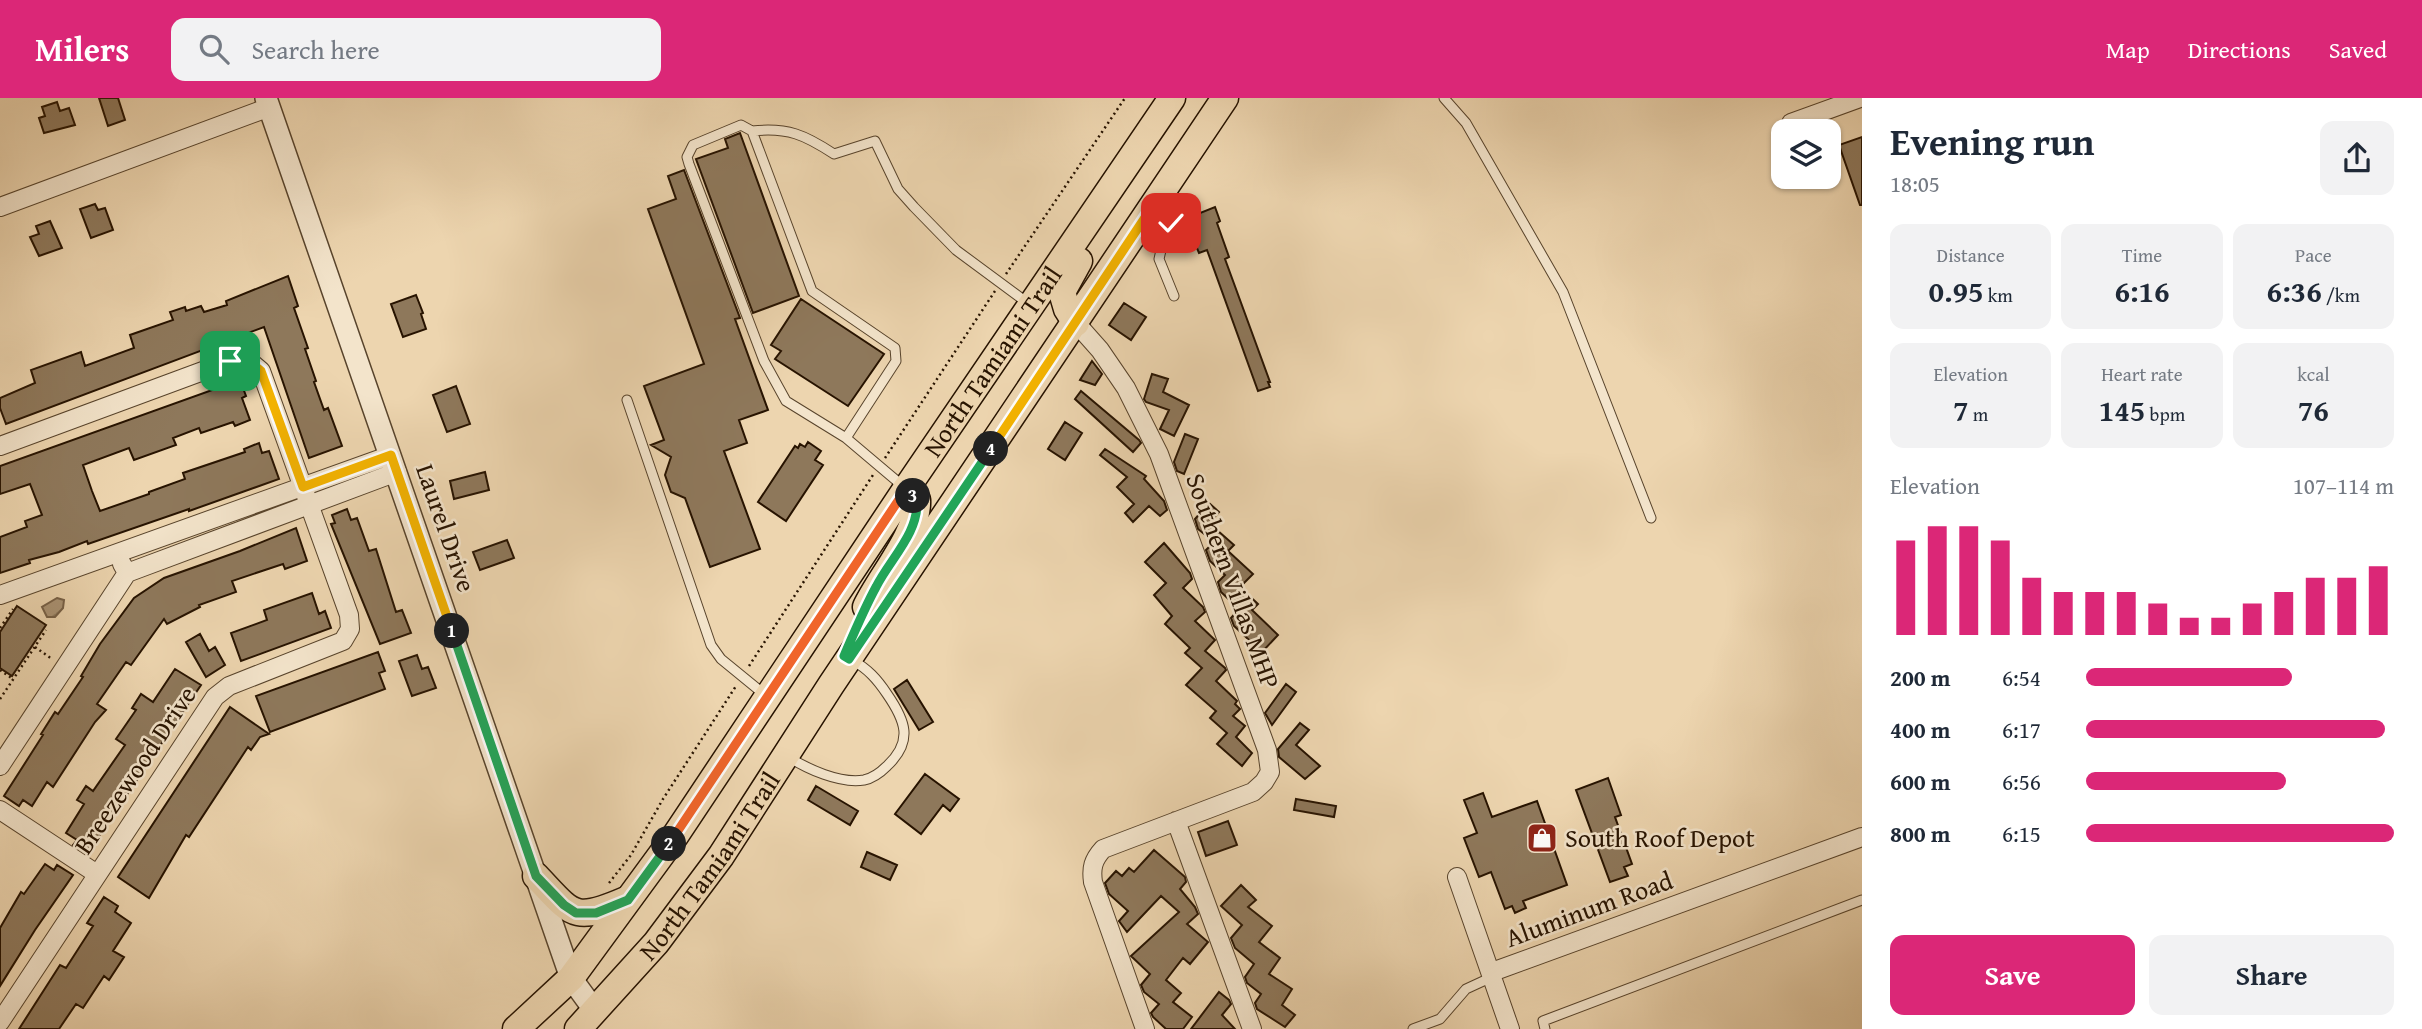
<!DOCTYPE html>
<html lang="en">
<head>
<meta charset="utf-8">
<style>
	body { margin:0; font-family:"Gentium Book Plus",serif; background:#f2f2f3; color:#1f2937; height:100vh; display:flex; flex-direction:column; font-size:26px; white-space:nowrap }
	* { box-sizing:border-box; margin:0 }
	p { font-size:23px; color:#747a83 }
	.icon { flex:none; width:38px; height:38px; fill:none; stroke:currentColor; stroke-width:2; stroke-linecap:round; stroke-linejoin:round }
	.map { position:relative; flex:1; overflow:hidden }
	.sheet { display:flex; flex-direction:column; background:#fff; width:560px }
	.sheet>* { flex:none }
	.controls { position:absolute; left:1771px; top:21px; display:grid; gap:14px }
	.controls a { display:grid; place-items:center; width:70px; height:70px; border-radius:14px; background:#fff; box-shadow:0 2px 5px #0004; font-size:35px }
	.pin { position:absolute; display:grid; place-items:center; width:60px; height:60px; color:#fff; margin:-30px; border-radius:14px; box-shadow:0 4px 10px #0006 }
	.km { position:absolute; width:35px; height:35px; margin:-18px; border-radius:50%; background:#222; color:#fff; font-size:19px; line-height:35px; text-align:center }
	.round { display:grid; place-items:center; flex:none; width:74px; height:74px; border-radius:14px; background:#f2f2f3 }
	.summary { display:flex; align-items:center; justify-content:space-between; height:119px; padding:0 28px }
	h1 { font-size:38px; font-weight:700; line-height:52px }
	.stats { display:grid; grid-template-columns:repeat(3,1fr); gap:10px; height:119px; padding:7px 28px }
	.stats div { display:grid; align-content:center; border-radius:14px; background:#f2f2f3; text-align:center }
	.stats b { font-size:30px; font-weight:700 }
	.stats small { font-size:19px; font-weight:400 }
	.stats p { font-size:19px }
	.chart { height:196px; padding:14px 28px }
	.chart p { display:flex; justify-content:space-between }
	.chart svg { width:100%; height:126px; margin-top:7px; stroke:#db2777; stroke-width:6 }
	.action { display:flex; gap:14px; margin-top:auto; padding:14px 28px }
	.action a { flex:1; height:80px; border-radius:14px; background:#db2777; color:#fff; font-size:28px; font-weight:700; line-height:80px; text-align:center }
	.action a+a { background:#f2f2f3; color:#1f2937 }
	ul { padding:0 28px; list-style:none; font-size:23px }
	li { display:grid; grid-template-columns:112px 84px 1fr; align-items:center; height:52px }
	li i { height:18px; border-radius:9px; background:#db2777 }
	header { display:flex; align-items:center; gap:42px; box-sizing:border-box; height:98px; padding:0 35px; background:#db2777; color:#fff }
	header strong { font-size:33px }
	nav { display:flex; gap:38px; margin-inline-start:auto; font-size:24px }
	.search { width:490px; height:63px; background:#f2f2f3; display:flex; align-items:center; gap:18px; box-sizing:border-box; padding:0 24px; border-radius:14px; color:#747a83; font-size:26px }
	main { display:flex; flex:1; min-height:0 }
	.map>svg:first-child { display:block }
	.water { fill:url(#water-waves); stroke:#766046; stroke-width:2 }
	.building { fill:#8e785b; stroke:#271300; stroke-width:2 }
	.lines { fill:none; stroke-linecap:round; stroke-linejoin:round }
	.service-casing { stroke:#58442c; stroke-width:11 }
	.minor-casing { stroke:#58442c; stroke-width:20 }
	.tertiary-casing { stroke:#58442c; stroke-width:24 }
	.primary-casing { stroke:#271300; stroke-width:29 }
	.path { stroke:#271300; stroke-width:2.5; stroke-dasharray:2 3.5; stroke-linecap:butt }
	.service { stroke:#f3e4cb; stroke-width:9 }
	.minor { stroke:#f3e4cb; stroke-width:18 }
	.tertiary { stroke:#f3e4cb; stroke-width:21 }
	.primary { stroke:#edd5af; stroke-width:26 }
	.split-1-casing { stroke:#fff; stroke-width:14 }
	.split-2-casing { stroke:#fff; stroke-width:14 }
	.split-3-casing { stroke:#fff; stroke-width:14 }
	.split-4-casing { stroke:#fff; stroke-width:14 }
	.split-5-casing { stroke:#fff; stroke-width:14 }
	.split-1 { stroke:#f5b400; stroke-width:9 }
	.split-2 { stroke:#22a559; stroke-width:9 }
	.split-3 { stroke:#f0652b; stroke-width:9 }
	.split-4 { stroke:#22a559; stroke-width:9 }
	.split-5 { stroke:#f5b400; stroke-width:9 }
	.labels { text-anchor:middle; stroke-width:5; stroke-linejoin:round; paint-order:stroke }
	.street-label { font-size:26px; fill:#271300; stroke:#f3e4cb }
	.poi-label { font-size:26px; fill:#271300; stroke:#f3e4cb; text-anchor:start }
</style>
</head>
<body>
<header>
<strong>Milers</strong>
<div class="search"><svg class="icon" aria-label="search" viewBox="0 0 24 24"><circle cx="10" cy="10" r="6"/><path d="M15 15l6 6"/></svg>Search here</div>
<nav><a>Map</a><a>Directions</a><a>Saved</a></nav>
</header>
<main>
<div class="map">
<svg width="1862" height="931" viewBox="0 0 1862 931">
	<defs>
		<pattern id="water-waves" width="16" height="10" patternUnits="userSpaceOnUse" patternTransform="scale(1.75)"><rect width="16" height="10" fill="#aa9374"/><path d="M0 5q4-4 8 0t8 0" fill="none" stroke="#8a775d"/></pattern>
	</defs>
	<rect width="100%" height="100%" fill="#edd5af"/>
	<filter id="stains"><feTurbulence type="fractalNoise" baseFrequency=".00286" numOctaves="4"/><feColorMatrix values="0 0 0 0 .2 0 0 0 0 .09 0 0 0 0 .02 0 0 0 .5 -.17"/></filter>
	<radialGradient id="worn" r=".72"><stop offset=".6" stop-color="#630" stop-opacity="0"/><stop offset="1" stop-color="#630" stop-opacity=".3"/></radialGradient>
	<path class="water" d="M 57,500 L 64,502 L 63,510 L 55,519 L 47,519 L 42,509 Z"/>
	<path class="building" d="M 99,0 L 118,0 L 125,22 L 108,28 Z
		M 57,4 L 60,13 L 69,10 L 75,27 L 44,35 L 39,20 L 45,18 L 42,9 Z
		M 740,35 L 799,198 L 753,215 L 696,61 L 728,50 L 725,41 Z
		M 1862,39 L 1862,107 L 1860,107 L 1839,47 Z
		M 684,72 L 740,220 L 735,221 L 768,312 L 739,322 L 747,345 L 724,353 L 760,451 L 710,469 L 685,400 L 671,394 L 665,377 L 671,359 L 651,347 L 664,342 L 644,288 L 704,266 L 648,111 L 676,101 L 668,78 Z
		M 95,106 L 98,112 L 105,110 L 113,132 L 91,140 L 80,111 Z
		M 1215,109 L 1220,123 L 1217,125 L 1229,159 L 1225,161 L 1270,284 L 1268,284 L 1270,289 L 1258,293 L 1207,152 L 1199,155 L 1194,143 L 1198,141 L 1192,124 L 1197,122 L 1195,117 Z
		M 50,123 L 62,150 L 39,158 L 30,139 L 39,136 L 36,128 Z
		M 288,178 L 298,208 L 294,210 L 308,250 L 305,251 L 316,283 L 314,284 L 324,312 L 328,310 L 342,348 L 309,360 L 264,229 L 6,326 L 0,310 L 0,300 L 35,285 L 31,272 L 81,254 L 85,268 L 134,250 L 130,237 L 173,222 L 170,214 L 185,209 L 186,213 L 201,208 L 204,214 L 227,207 L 226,203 Z
		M 416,197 L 423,215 L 421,216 L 426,231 L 403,239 L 391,206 Z
		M 801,201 L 884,256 L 848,308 L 775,261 L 781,253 L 771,247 Z
		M 1124,205 L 1146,219 L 1131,242 L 1109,227 Z
		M 1092,263 L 1102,276 L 1095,287 L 1080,282 Z
		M 1152,276 L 1168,281 L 1163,294 L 1189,307 L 1174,338 L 1160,331 L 1169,312 L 1146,304 L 1144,301 Z
		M 240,282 L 246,298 L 242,300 L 250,322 L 235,328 L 233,324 L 201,335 L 199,330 L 173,340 L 176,347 L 134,362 L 129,350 L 83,367 L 92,393 L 100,413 L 149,396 L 149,394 L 185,381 L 183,375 L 245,354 L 244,351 L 259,345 L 262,355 L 269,353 L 279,381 L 189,413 L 189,411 L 88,446 L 87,443 L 59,454 L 29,462 L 30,465 L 0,475 L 0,439 L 27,429 L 25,423 L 42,417 L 30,386 L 0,396 L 0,368 Z
		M 456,288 L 470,326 L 447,334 L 433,297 Z
		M 1081,293 L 1139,342 L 1141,345 L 1133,354 L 1075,301 Z
		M 1065,324 L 1082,335 L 1065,362 L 1048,351 Z
		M 1185,336 L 1198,341 L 1184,376 L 1177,373 L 1174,364 Z
		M 808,344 L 821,353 L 815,362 L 823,367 L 786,423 L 758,404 L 795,348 L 798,350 L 800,346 L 805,349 Z
		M 1105,351 L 1146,378 L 1144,381 L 1164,403 L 1167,412 L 1160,418 L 1149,408 L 1133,424 L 1125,415 L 1134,406 L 1117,389 L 1127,379 L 1100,357 Z
		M 485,374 L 489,392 L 454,401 L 450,383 Z
		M 1209,405 L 1219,414 L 1209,425 L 1234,447 L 1228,453 L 1253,476 L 1240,489 L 1258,506 L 1252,512 L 1278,537 L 1262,554 L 1234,528 L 1231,520 L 1239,511 L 1221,494 L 1218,484 L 1225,477 L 1210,463 L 1206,452 L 1214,444 L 1198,431 L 1195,421 Z
		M 347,411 L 351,422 L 357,420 L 369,453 L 376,451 L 396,514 L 402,512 L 411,535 L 380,546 L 331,426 L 335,425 L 332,417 Z
		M 296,430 L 307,463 L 285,471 L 283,466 L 232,483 L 236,494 L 199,507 L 200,509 L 167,526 L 164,521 L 131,567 L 126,564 L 97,606 L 106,612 L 95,624 L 53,689 L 47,684 L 32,708 L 23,702 L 19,708 L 4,698 L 43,637 L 41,636 L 55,614 L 58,616 L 83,579 L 81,578 L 100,546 L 134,500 L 164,480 L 240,453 Z
		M 507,442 L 514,460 L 480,472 L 473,454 Z
		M 1164,445 L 1190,475 L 1192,481 L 1183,490 L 1203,509 L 1205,514 L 1195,523 L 1215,542 L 1205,553 L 1225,570 L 1226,572 L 1216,583 L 1237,603 L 1235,606 L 1240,611 L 1233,618 L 1245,628 L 1236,639 L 1252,655 L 1242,668 L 1217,646 L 1227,635 L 1210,620 L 1216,613 L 1186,587 L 1202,570 L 1185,555 L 1190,550 L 1165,526 L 1172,518 L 1154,497 L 1166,485 L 1145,464 Z
		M 312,495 L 319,516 L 325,513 L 331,530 L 241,563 L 231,535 L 267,522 L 264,512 Z
		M 17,508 L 46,527 L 12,578 L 0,570 L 0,534 Z
		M 200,536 L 209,553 L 215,549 L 225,567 L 206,579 L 186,544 Z
		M 378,554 L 385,573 L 379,575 L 385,591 L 270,634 L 256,598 Z
		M 417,557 L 422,571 L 428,569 L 436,590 L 412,598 L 399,563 Z
		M 175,571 L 201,587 L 87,756 L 73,747 L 77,742 L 66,735 L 84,706 L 77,702 L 86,688 L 93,693 L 125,647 L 116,641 L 136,612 L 132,610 L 141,596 L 153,604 Z
		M 907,582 L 933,624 L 919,632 L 894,591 Z
		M 1286,586 L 1296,594 L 1272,627 L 1265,615 Z
		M 230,609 L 269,636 L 260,639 L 251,652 L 248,649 L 189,739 L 186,737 L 149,800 L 118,779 Z
		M 1300,625 L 1309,632 L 1296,647 L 1320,668 L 1305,681 L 1279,659 L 1278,651 Z
		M 925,676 L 959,701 L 950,713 L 943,707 L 921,736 L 895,716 Z
		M 1608,680 L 1621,717 L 1615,719 L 1632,766 L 1624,769 L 1628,778 L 1610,784 L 1576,692 Z
		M 816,688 L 858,713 L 850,727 L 808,702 Z
		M 1483,695 L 1492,719 L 1537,703 L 1567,787 L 1523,803 L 1526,810 L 1515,815 L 1512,808 L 1505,811 L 1491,774 L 1479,779 L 1464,740 L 1477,735 L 1464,702 Z
		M 1296,701 L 1336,708 L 1334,719 L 1294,712 Z
		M 1228,723 L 1237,747 L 1206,758 L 1198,734 Z
		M 1154,752 L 1185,779 L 1186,784 L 1180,791 L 1195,809 L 1198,816 L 1187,826 L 1208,844 L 1190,866 L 1183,860 L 1166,882 L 1181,895 L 1173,904 L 1192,919 L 1183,931 L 1166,931 L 1153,919 L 1151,915 L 1159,906 L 1144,894 L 1141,887 L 1150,876 L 1131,858 L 1179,814 L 1161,798 L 1127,834 L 1119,823 L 1128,813 L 1109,796 L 1105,785 L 1116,773 L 1122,778 L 1129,770 L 1134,774 Z
		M 867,754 L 897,767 L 890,782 L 861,769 Z
		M 45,766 L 54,772 L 57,767 L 73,777 L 35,832 L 0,888 L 0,830 L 21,794 L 24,796 Z
		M 1241,787 L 1256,802 L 1248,809 L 1272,828 L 1259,844 L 1280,860 L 1269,876 L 1292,891 L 1282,907 L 1295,917 L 1285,929 L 1257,911 L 1255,905 L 1261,896 L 1247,885 L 1245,879 L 1254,866 L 1235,850 L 1231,840 L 1242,827 L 1221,808 Z
		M 104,799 L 118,808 L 115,814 L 131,825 L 113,853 L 124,859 L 109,882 L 104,878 L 83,910 L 76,906 L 59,931 L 19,931 L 60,867 L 66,870 L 93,828 L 87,825 Z
		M 1219,894 L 1229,902 L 1231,906 L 1222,917 L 1235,931 L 1191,931 Z"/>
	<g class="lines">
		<g class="service-casing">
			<path id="service" d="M 1444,0 L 1466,25 L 1563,194 L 1651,420
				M 752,33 C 788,29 805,37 834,56 L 875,43 L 898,91 L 914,109 L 956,152 L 1029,206
				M 1156,107 L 1169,116 L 1170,132 L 1162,148 L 1159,161 L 1174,198
				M 627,302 L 711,547 L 721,561 L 765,597
				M 846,340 L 896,263 L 895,250 L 812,193 L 752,33 L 741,27 L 693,47 L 687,59 L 689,66 L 764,263 L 786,303 L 846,340 L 904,389
				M 787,658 C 807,671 840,686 864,682 C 874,680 881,674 887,668 C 914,643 905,622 887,596 C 877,581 868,571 852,562
				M 1413,931 L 1440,921 L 1466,891 L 1492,879
				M 1545,931 L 1543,923 L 1862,802"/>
		</g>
		<g class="minor-casing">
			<path id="minor" d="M 1791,25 L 1860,0
				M 0,109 L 270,9
				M 1076,225 L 1100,252 L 1126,290 L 1159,356 L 1267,652 L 1270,674 L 1264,684 L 1253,694 L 1103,751 C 1093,762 1091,770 1093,784 L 1145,931
				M 0,348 L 230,263 L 248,262 L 261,273 L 349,517 L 350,531 L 343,543 L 229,588 L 215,599 L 0,924
				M 127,475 L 397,374
				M 0,497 L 391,357
				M 0,668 L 127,475 L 122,466
				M 0,712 L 97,776
				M 1176,723 L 1252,931
				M 1457,779 L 1510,931
				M 1492,874 L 1862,739"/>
		</g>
		<g class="tertiary-casing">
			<path id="tertiary" d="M 266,0 L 571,880 L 595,913"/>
		</g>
		<g class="primary-casing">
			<g id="primary">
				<path d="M 1076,225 L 1067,211 L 1062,194 L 1079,163"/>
				<path d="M 866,509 C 880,479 919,435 917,402 L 906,391"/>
				<path d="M 536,778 C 573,817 573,825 626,802"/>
				<path id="s1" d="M 516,931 L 571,880 L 675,738 L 906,391 L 1172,0"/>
				<path id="s2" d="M 578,931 L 656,845 L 721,758 L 831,587 L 1225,0"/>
			</g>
		</g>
		<path class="path" d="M 1006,176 L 1125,0
			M 885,360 L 995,193
			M 0,530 L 13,511
			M 35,549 L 52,561
			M 749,568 L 873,377
			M 0,572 L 13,581
			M 0,601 L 46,532
			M 609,785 L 631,757 L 663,701 L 736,588"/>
		<use href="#service" class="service"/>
		<use href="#minor" class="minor"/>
		<use href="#tertiary" class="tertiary"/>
		<use href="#primary" class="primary"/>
	</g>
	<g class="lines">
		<g class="split-1-casing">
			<path id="split-1" d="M 230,263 L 248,262 L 261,273 L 303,389 L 391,357 L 452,533"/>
		</g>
		<g class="split-2-casing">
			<path id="split-2" d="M 452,533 L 536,778 L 564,807 L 576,815 L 596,815 L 628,802 L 669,746"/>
		</g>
		<g class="split-3-casing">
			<path id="split-3" d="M 669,746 L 906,391 L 913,398"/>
		</g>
		<g class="split-4-casing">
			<path id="split-4" d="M 913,398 L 917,402 C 919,435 890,461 876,489 C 864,511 854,535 844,558 L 849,561 L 991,351"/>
		</g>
		<g class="split-5-casing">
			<path id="split-5" d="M 991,351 L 1154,106 L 1169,116 L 1171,125"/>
		</g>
		<use href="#split-1" class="split-1"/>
		<use href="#split-2" class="split-2"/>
		<use href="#split-3" class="split-3"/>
		<use href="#split-4" class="split-4"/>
		<use href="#split-5" class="split-5"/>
	</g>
	<defs>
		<g id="shop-square" transform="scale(1.575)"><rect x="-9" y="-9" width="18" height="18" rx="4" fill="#8f2418" stroke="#f3e4cb"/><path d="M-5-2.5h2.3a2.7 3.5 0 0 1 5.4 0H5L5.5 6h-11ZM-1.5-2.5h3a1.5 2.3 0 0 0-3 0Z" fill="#fff"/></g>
	</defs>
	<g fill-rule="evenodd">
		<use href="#shop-square" x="1542" y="740"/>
	</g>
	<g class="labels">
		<g class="street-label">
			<text dy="9" stroke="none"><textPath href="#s1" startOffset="822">North Tamiami Trail</textPath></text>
			<text transform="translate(446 430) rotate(71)" y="9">Laurel Drive</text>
			<text transform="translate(1233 483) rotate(70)" y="9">Southern Villas MHP</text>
			<text transform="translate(135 672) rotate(-56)" y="9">Breezewood Drive</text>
			<text dy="9" stroke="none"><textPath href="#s2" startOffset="210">North Tamiami Trail</textPath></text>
			<text transform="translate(1589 811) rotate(-20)" y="9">Aluminum Road</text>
		</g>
		<g class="poi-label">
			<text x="1565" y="749">South Roof Depot</text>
		</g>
	</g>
	<rect width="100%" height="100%" filter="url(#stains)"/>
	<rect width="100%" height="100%" fill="url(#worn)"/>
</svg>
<div class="controls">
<a><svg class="icon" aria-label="layers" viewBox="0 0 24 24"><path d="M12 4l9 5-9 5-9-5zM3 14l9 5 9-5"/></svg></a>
</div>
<div class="pin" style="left:230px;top:263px;background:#1e9e55"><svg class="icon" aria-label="arrive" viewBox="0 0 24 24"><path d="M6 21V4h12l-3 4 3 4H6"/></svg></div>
<div class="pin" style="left:1171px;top:125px;background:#d93025"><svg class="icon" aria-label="check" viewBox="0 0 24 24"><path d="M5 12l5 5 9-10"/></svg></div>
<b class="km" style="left:452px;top:533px">1</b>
<b class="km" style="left:669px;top:746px">2</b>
<b class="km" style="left:913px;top:398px">3</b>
<b class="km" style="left:991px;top:351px">4</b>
</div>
<section class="sheet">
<div class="summary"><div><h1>Evening run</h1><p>18:05</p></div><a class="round"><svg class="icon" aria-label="share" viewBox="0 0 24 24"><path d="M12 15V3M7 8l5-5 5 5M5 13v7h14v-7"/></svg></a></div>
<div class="stats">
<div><p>Distance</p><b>0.95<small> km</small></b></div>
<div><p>Time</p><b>6:16</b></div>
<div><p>Pace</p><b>6:36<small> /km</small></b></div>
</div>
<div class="stats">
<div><p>Elevation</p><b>7<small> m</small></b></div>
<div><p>Heart rate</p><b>145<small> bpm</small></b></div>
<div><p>kcal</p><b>76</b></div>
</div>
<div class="chart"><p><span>Elevation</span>107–114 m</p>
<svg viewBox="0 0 160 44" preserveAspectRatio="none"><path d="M5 44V11M15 44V6M25 44V6M35 44V11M45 44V24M55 44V29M65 44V29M75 44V29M85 44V33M95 44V38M105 44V38M115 44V33M125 44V29M135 44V24M145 44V24M155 44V20"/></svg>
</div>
<ul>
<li><b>200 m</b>6:54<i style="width:67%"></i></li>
<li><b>400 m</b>6:17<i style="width:97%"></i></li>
<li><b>600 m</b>6:56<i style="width:65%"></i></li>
<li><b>800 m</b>6:15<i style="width:100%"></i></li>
</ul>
<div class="action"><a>Save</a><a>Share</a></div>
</section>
</main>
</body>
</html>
